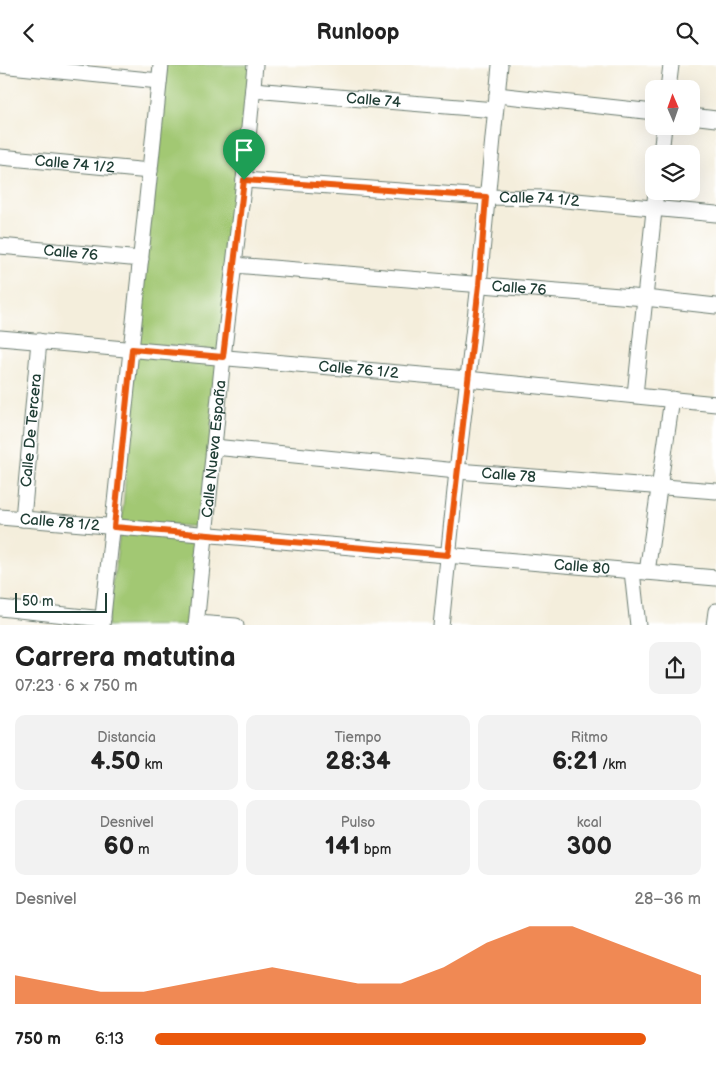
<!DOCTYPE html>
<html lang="es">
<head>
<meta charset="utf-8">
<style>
	body { margin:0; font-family:"Balsamiq Sans",sans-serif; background:#f2f2f2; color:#222; height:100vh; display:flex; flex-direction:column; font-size:19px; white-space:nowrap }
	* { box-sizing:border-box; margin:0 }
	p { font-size:16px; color:#767676 }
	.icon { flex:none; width:28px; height:28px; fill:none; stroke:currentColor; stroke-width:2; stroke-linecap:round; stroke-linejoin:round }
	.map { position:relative; height:560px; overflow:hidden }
	.sheet { display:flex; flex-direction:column; background:#fff; flex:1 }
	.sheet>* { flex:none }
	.needle { width:32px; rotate:358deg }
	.buttons { position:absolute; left:645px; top:15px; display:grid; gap:10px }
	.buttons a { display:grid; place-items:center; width:55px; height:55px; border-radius:10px; background:#fff; box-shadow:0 5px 20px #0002; font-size:25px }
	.scale { position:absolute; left:15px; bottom:12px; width:92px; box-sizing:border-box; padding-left:5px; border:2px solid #1f3d34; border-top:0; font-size:14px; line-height:18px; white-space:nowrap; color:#1f3d34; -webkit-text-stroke:4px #fff; paint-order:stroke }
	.pin { position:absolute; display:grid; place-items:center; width:42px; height:42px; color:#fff; margin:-51px -21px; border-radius:50% 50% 50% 0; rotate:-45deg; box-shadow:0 0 5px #0007 }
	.pin .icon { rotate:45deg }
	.round { display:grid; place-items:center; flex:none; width:52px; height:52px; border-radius:10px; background:#f2f2f2 }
	.summary { display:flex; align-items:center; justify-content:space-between; height:85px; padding:0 15px }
	h1 { font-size:28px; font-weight:800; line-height:38px }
	.stats { display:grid; grid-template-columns:repeat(3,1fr); gap:8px; height:85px; padding:5px 15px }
	.stats div { display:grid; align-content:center; border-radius:10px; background:#f2f2f2; text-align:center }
	.stats b { font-size:25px; font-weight:800 }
	.stats small { font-size:14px; font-weight:400 }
	.stats p { font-size:14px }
	.chart { height:140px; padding:10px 15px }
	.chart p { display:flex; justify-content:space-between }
	.chart svg { width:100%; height:90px; margin-top:5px; fill:#ea580c; opacity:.7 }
	ul { padding:0 15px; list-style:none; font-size:16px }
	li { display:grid; grid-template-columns:80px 60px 1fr; align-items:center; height:38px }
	li i { height:12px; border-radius:6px; background:#ea580c }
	header { display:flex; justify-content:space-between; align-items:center; height:65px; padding:0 15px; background:#fff; font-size:22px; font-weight:800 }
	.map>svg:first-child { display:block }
	.green { fill:#a2c873; stroke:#608254 }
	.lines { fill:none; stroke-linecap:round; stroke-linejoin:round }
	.minor-casing { stroke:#6a7b6f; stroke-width:17 }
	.minor { stroke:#fff; stroke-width:15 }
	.route-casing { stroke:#fff; stroke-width:10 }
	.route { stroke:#ea580c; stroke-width:6 }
	.labels { text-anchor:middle; stroke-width:4; stroke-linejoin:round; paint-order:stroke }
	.street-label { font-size:15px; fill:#1f3d34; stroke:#fff }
</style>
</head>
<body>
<header><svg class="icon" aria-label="back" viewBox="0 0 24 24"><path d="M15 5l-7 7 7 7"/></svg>Runloop<svg class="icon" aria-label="search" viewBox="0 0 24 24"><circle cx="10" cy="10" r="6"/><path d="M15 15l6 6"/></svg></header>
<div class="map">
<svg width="716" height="561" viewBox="0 0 716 561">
	<rect width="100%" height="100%" fill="#fff"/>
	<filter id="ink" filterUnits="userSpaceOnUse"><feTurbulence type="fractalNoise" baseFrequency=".02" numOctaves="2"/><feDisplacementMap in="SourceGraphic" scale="10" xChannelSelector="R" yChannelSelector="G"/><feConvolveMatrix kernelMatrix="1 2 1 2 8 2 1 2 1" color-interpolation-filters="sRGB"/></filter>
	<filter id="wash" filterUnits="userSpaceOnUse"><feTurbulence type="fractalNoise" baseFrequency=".0096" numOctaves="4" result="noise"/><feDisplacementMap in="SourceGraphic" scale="20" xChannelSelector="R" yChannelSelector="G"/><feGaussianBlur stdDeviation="1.12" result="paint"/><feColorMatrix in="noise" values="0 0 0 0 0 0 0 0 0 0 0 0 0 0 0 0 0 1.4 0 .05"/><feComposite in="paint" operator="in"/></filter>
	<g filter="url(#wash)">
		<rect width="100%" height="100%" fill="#f4eedc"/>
		<path class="green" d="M 165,0 L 254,0 L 221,286 L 135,278 Z
			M 135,287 L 219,295 L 201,462 L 122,456 Z
			M 121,459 L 200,465 L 194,560 L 107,561 Z"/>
	</g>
	<g filter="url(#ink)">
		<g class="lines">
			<g class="minor-casing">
				<g id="minor">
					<path d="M 0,0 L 159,16"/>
					<path d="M 668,24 L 671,0"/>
					<path id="s1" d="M 253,25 L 495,45"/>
					<path d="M 497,30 L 654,47"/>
					<path d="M 691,51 L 716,54"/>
					<path d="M 661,89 L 664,61"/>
					<path id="s2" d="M 0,92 L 150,106"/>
					<path id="s3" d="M 244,115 L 486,132 L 544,133 L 716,149"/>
					<path id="s4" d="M 0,181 L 141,194"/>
					<path id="s5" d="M 234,200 L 645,233 L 716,241"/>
					<path id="s6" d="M 0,273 L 467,314 L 716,339"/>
					<path d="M 635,330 L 656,126"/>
					<path id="s7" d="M 214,382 L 457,406 L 716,426"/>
					<path id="s8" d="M 0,452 L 716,513"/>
					<path id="s9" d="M 23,454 L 39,276"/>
					<path d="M 632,506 L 638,561"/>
					<path d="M 647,507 L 672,334"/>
					<path d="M 0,543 L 103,554"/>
					<path d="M 197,558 L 236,561"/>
					<path d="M 102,561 L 161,0"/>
					<path id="s10" d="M 196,561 L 223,292 L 244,115 L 255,0"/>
					<path d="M 441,561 L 457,406 L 479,219 L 500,0"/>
					<path d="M 714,561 L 716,546"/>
				</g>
			</g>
			<use href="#minor" class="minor"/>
		</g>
	</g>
	<g class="lines" filter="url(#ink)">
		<g class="route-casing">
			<path id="route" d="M 244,115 L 486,132 L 479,220 L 448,490 L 114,462 L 132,284 L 223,292 Z"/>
		</g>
		<use href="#route" class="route"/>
	</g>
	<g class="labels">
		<g class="street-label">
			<text dy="5" stroke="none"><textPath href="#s1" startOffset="121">Calle 74</textPath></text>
			<text dy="5" stroke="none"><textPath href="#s2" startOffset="75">Calle 74 1/2</textPath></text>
			<text dy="5" stroke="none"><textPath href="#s3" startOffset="296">Calle 74 1/2</textPath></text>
			<text dy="5" stroke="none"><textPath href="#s4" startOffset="71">Calle 76</textPath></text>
			<text dy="5" stroke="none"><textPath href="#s5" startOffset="286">Calle 76</textPath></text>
			<text dy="5" stroke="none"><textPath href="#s6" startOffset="360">Calle 76 1/2</textPath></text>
			<text dy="5" stroke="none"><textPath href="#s9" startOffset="89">Calle De Tercera</textPath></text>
			<text dy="5" stroke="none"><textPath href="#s10" startOffset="178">Calle Nueva España</textPath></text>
			<text dy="5" stroke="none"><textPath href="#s7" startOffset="296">Calle 78</textPath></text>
			<text dy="5" stroke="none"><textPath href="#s8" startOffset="60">Calle 78 1/2</textPath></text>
			<text dy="5" stroke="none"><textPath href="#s8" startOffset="584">Calle 80</textPath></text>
		</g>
	</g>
</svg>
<div class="buttons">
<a><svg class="needle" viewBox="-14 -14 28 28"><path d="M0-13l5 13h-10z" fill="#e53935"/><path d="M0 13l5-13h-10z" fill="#767676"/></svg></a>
<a><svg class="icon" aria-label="layers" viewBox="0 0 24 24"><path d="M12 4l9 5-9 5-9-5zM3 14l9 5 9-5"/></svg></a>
</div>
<div class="scale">50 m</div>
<div class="pin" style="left:244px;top:115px;background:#1e9e55"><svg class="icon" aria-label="arrive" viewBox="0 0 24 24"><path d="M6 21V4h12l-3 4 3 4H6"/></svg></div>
</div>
<section class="sheet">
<div class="summary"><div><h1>Carrera matutina</h1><p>07:23 · 6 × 750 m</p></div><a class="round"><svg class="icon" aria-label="share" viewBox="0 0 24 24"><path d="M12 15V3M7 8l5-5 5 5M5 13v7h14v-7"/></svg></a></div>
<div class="stats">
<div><p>Distancia</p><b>4.50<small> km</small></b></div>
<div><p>Tiempo</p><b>28:34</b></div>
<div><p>Ritmo</p><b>6:21<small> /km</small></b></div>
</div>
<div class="stats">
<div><p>Desnivel</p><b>60<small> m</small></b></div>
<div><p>Pulso</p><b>141<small> bpm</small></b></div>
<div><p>kcal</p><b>300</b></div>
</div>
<div class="chart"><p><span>Desnivel</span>28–36 m</p>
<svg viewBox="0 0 160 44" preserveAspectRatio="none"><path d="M0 44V30L10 34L20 38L30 38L40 34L50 30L60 26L70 30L80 34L90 34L100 26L110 14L120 6L130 6L140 14L150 22L160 30V44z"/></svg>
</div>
<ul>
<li><b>750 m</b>6:13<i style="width:90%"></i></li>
</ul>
</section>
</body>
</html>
